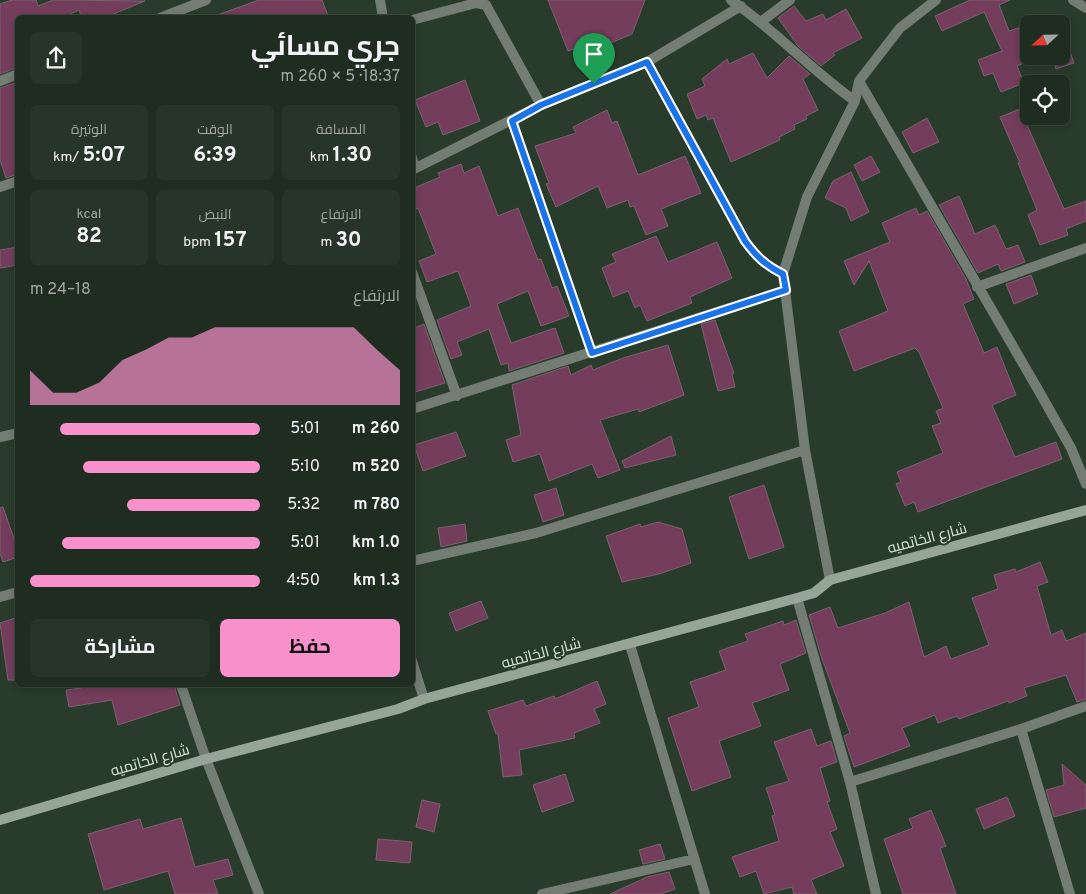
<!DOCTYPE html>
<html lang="ar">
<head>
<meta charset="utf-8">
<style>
	body { margin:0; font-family:Overpass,Cairo,sans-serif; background:#273429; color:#f1f3f6; direction:rtl; height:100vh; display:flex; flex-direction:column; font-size:19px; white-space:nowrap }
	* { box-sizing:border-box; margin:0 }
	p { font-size:16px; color:#a1a7a5 }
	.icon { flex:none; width:28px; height:28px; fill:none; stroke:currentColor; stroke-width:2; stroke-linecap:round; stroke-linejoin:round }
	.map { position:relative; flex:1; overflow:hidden; direction:ltr }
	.side { position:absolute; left:15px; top:15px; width:400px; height:672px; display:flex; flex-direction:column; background:#1f2c20; border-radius:8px; box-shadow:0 2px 8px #0003,0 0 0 1px #3c483e; direction:rtl }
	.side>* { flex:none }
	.needle { width:32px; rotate:248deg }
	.tools { position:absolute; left:1020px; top:15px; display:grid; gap:10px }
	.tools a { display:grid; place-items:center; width:50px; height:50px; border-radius:8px; background:#1f2c20; box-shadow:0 2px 8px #0003,0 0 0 1px #3c483e; font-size:25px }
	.pin { position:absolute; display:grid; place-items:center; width:42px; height:42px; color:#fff; margin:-51px -21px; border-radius:50% 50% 50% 0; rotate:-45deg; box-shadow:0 0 5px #0007 }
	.pin .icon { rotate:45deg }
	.round { display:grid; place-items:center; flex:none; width:52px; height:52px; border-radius:8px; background:#273429 }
	.headline { display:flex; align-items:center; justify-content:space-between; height:85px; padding:0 15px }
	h1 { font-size:28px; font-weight:700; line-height:38px }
	.figures { display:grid; grid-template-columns:repeat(3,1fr); gap:8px; height:85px; padding:5px 15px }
	.figures div { display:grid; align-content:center; border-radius:8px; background:#273429; text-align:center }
	.figures b { font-size:21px; font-weight:700 }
	.figures small { font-size:14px; font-weight:400 }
	.figures p { font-size:14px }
	.chart { height:140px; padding:10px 15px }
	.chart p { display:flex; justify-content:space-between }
	.chart svg { width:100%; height:90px; margin-top:5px; fill:#f890cb; opacity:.7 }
	.primary-button { display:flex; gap:10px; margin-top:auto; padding:10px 15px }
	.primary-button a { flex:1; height:58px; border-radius:8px; background:#f890cb; color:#111; font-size:20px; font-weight:700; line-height:58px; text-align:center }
	.primary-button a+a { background:#273429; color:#f1f3f6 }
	ul { padding:0 15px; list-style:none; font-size:16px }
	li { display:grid; grid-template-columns:80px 60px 1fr; align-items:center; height:38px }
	li i { height:12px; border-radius:6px; background:#f890cb }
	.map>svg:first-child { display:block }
	.building { fill:#743d5c; stroke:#7b626f }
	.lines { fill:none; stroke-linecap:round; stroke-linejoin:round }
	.street { stroke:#747d74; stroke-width:10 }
	.secondary { stroke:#97a597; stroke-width:10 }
	.route-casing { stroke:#fff; stroke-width:10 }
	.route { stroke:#1a73e8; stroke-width:6 }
	.labels { text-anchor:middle; stroke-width:4; stroke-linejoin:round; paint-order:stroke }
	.street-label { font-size:15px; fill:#dce7dc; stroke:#293b2a }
</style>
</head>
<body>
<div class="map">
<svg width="1086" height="894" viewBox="0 0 1086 894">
	<rect width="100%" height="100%" fill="#293b2a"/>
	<path class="building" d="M 12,0 L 36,0 L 38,6 L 53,0 L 145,1 L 104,18 L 82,18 L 79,10 L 61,18 L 18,18 L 18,67 L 0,74 L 0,4 Z
		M 259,0 L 322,0 L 329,18 L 217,18 L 217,15 Z
		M 548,0 L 645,0 L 632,34 L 608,44 L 606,38 L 568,51 Z
		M 970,0 L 1010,0 L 999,5 L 1009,31 L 1027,25 L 1029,56 L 1040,56 L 1017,66 L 1024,83 L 1001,92 L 993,73 L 984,76 L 978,60 L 1002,51 L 984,12 L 942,31 L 935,16 Z
		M 794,6 L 806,21 L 823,14 L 826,20 L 846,9 L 862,38 L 833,53 L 835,55 L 821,66 L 798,46 L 778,18 Z
		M 1061,26 L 1074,63 L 1056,69 L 1052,56 L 1061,56 Z
		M 753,53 L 767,78 L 789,56 L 810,74 L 803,79 L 818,110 L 806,116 L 807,119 L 794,125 L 795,129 L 779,137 L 780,140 L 731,162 L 713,118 L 708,120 L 706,115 L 697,119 L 687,94 L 705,86 L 702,79 L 727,59 L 729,64 Z
		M 465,80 L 480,121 L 443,135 L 438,122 L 426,127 L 415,100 Z
		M 18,82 L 18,174 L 6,178 L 0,160 L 0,88 Z
		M 1020,109 L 1064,209 L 1086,201 L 1086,221 L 1066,229 L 1068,235 L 1040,245 L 1028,215 L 1037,210 L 1018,163 L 1020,163 L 1000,117 Z
		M 607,110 L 612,123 L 617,121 L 638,175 L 685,156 L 701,193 L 661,209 L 668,226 L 646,235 L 634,206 L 630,207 L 628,200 L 607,208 L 598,186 L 556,207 L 546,184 L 549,183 L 535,146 L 576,133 L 573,127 Z
		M 927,118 L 939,142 L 913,153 L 902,132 Z
		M 871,156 L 880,172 L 862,181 L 854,165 Z
		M 461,164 L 464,173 L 479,166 L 498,216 L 518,208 L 538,260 L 541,259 L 552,288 L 557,286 L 569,316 L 541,326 L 528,291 L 497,304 L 511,343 L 555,328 L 564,353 L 509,371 L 508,363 L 501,365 L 489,329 L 457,342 L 462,355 L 451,359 L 437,320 L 471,306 L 458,271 L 427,282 L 419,261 L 436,254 L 418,208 L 412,211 L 412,189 L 440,177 L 438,173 Z
		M 851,172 L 869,212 L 851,221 L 846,208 L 825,198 L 833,181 Z
		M 959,196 L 975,234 L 995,225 L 1006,249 L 1018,245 L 1025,262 L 1001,271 L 998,264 L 978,273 L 939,205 Z
		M 916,208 L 919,215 L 927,211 L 966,279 L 974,299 L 963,304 L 984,353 L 997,347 L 1016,395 L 992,405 L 1015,457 L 1056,442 L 1062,459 L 918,512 L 914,502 L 905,506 L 896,484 L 901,482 L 897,472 L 943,453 L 932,426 L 941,423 L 936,411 L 943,408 L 919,352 L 915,348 L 854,371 L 839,331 L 888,311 L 869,261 L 854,285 L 844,261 L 890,242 L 882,223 Z
		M 656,236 L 668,262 L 717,242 L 732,278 L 690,297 L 692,303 L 647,321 L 640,305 L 635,308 L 628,291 L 613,297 L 602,268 L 616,262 L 612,254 Z
		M 18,247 L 18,265 L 0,268 L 0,250 Z
		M 1031,275 L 1038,294 L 1014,304 L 1006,284 Z
		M 715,320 L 734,373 L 732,374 L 735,387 L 718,391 L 701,324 Z
		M 424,324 L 445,383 L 412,393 L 412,329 Z
		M 668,345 L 684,395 L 639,412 L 638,409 L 600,420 L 620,470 L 598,478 L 592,464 L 549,481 L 540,454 L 513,462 L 506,440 L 521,435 L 512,385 L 568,366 L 571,375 L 591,365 L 593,370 L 623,358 Z
		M 456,432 L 466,456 L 423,471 L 414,445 Z
		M 671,436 L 676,455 L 625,468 L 622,461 Z
		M 764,485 L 784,547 L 749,559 L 729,497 Z
		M 556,488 L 564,515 L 543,522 L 534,495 Z
		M 3,507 L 18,550 L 18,557 L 3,562 L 0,553 L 0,508 Z
		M 658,522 L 682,529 L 691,563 L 659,574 L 622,582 L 606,536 L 640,524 L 641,527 Z
		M 465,524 L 467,541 L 441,547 L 438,528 Z
		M 1040,562 L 1048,582 L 1037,586 L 1051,635 L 1062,630 L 1066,641 L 1086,633 L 1086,699 L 1077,702 L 1066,675 L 1024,688 L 1027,696 L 1009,703 L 1008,701 L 959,719 L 957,716 L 938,723 L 935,715 L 902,728 L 910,746 L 854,767 L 844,736 L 850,733 L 822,659 L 809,615 L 830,607 L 838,628 L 885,613 L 909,602 L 924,657 L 946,646 L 951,659 L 989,645 L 972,598 L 998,589 L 994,575 L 1015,569 L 1016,572 Z
		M 481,601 L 488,618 L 456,631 L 449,613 Z
		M 18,617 L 18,680 L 8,680 L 0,623 Z
		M 796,620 L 806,653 L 780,664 L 789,690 L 752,703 L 761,726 L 719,741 L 731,777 L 692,791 L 668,718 L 699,707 L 690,682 L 726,670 L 719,651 L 748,641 L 745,634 L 783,621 L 784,625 Z
		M 597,681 L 606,704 L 594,709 L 600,723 L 574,733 L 575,738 L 519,750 L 522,775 L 503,777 L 498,734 L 496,734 L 488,711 L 523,700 L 526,706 L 554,696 L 555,699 Z
		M 81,685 L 174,685 L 180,705 L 118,725 L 112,700 L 69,707 L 66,690 L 82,688 Z
		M 811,729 L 817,746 L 831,741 L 837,762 L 820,768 L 830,801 L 827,802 L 837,829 L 830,832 L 844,866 L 811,880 L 817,894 L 794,894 L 792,887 L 764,894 L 756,871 L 740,877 L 732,857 L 779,841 L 772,816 L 775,815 L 766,788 L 789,781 L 774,742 Z
		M 1062,764 L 1086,785 L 1086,808 L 1054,817 L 1046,790 L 1064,785 Z
		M 565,774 L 574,801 L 542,812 L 533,785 Z
		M 1007,797 L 1015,816 L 984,829 L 976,809 Z
		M 422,800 L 440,804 L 434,832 L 416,827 Z
		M 931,810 L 946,846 L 940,848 L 956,894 L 903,894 L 884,839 L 913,828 L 909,819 Z
		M 181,818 L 195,867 L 228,859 L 233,875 L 213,880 L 218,894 L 175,894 L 168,871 L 104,890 L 88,834 L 140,819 L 143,829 Z
		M 378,839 L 412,842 L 410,863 L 376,860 Z
		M 660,844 L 665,859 L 643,864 L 639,850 Z
		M 669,872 L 675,889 L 661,894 L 610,894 L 647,877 Z"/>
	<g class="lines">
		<path class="street" d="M 380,0 L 383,18
			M 731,0 C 775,30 811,70 855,101
			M 1073,0 L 1086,8
			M 160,18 L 206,0
			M 412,20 L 476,3 L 486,5 L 541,105
			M 762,21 L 790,0
			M 647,62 L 745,241 C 756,257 765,265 783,274
			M 0,81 L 18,74
			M 859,81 L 1040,393 L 1071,448 L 1086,484
			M 512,121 L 592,353
			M 412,158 L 415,168
			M 412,170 L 541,105 L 647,62 L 741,6
			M 0,187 L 18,181
			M 412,272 L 457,396
			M 977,287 L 1086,248
			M 412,409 L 786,290
			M 0,437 L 18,433
			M 412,561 L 536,533 L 805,450
			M 830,580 L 805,450 L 783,274 L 807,197 L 855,101 L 859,81 L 900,28 L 936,0
			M 0,597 L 18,592
			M 797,598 L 850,782 L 876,894
			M 630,645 L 705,894
			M 412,661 L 424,699
			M 181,685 L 206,759 L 259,894
			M 1021,729 L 1070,894
			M 850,782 L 1021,729 L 1086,706
			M 542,894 L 694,859"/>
		<path class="secondary" d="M 0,820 L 206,759 L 398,709 L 424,699 L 797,598 L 814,593 L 830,580 L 1086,510"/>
	</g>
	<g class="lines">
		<g class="route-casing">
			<path id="route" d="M 647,62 L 745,241 C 756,256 765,265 783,274 L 786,290 L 592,353 L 512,121 L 541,105 Z"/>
		</g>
		<use href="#route" class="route"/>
	</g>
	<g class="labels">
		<g class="street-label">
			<text transform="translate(927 538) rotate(-15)" y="5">شارع الخاتميه</text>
			<text transform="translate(541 653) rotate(-15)" y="5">شارع الخاتميه</text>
			<text transform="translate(150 760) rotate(-16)" y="5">شارع الخاتميه</text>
		</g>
	</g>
</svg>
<div class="tools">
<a><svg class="needle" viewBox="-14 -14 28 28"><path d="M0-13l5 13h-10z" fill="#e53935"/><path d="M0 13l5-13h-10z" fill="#a1a7a5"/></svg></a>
<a><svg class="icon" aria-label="locate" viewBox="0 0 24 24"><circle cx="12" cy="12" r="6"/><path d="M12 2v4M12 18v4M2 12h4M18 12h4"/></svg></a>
</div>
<div class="pin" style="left:594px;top:84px;background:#1e9e55"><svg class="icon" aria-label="arrive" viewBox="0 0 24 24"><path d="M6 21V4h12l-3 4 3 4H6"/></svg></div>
<section class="side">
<div class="headline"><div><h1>جري مسائي</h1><p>18:37 · 5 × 260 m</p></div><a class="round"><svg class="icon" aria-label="share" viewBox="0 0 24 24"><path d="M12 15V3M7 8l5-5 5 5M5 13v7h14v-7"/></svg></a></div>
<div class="figures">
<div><p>المسافة</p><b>1.30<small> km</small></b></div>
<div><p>الوقت</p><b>6:39</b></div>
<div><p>الوتيرة</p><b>5:07<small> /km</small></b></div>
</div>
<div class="figures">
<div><p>الارتفاع</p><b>30<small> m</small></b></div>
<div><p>النبض</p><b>157<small> bpm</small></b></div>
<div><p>kcal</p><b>82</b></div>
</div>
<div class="chart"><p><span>الارتفاع</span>18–24 m</p>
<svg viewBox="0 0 160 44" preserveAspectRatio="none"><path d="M0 44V27L10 38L20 38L30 33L40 22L50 17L60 11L70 11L80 6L90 6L100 6L110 6L120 6L130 6L140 6L150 17L160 27V44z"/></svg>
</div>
<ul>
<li><b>260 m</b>5:01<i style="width:87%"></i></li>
<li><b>520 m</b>5:10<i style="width:77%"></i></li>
<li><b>780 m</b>5:32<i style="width:58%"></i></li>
<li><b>1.0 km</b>5:01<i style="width:86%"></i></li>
<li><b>1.3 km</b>4:50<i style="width:100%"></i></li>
</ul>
<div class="primary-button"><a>حفظ</a><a>مشاركة</a></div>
</section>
</div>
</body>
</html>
